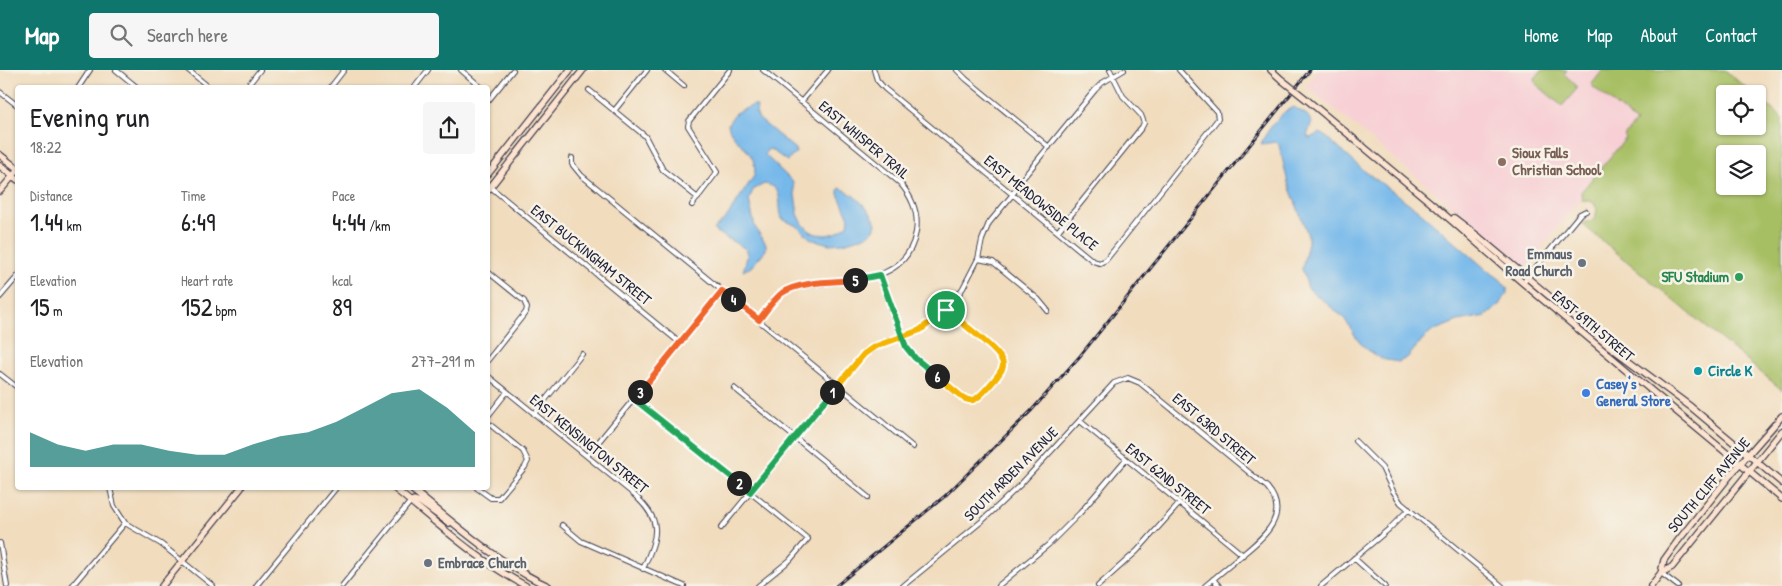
<!DOCTYPE html>
<html lang="en">
<head>
<meta charset="utf-8">
<style>
	body { margin:0; font-family:"Patrick Hand",sans-serif; background:#f6f6f6; color:#202124; height:100vh; display:flex; flex-direction:column; font-size:19px; white-space:nowrap }
	* { box-sizing:border-box; margin:0 }
	p { font-size:16px; color:#757577 }
	.icon { flex:none; width:28px; height:28px; fill:none; stroke:currentColor; stroke-width:2; stroke-linecap:round; stroke-linejoin:round }
	.map { position:relative; flex:1; overflow:hidden }
	.sheet { position:absolute; left:15px; top:15px; width:475px; height:405px; display:flex; flex-direction:column; background:#fff; border-radius:5px; box-shadow:0 1px 4px #0004 }
	.sheet>* { flex:none }
	.fabs { position:absolute; left:1716px; top:15px; display:grid; gap:10px }
	.fabs a { display:grid; place-items:center; width:50px; height:50px; border-radius:5px; background:#fff; box-shadow:0 1px 4px #0004; font-size:25px }
	.pin { position:absolute; display:grid; place-items:center; width:42px; height:42px; color:#fff; margin:-21px; border:2px solid #fff; border-radius:50%; box-shadow:0 1px 5px #0007 }
	.km { position:absolute; width:25px; height:25px; margin:-12px; border-radius:50%; background:#222; color:#fff; font-size:14px; line-height:25px; text-align:center }
	.round { display:grid; place-items:center; flex:none; width:52px; height:52px; border-radius:5px; background:#f6f6f6 }
	.headline { display:flex; align-items:center; justify-content:space-between; height:85px; padding:0 15px }
	h1 { font-size:28px; font-weight:600; line-height:38px }
	.figures { display:grid; grid-template-columns:repeat(3,1fr); gap:8px; height:85px; padding:5px 15px }
	.figures div { display:grid; align-content:center }
	.figures b { font-size:25px; font-weight:600 }
	.figures small { font-size:14px; font-weight:400 }
	.figures p { font-size:14px }
	.chart { height:140px; padding:10px 15px }
	.chart p { display:flex; justify-content:space-between }
	.chart svg { width:100%; height:90px; margin-top:5px; fill:#0f766e; opacity:.7 }
	header { display:flex; align-items:center; gap:30px; box-sizing:border-box; height:70px; padding:0 25px; background:#0f766e; color:#fff }
	header strong { font-size:24px }
	nav { display:flex; gap:28px; margin-inline-start:auto; font-size:18px }
	.search { width:350px; height:45px; background:#f6f6f6; display:flex; align-items:center; gap:12px; box-sizing:border-box; padding:0 18px; border-radius:5px; color:#757577; font-size:19px }
	.map>svg:first-child { display:block }
	.built { fill:#f7cfd4 }
	.green { fill:#a7bf64; stroke:#647050; fill-rule:evenodd }
	.water { fill:#75b8ea; stroke:#4c6d92 }
	.lines { fill:none; stroke-linecap:round; stroke-linejoin:round }
	.street-casing { stroke:#413e4e; stroke-width:6 }
	.secondary-casing { stroke:#413e4e; stroke-width:8 }
	.street { stroke:#fff; stroke-width:4 }
	.secondary { stroke:#fde4d0; stroke-width:5.5 }
	.rail-casing { stroke:#22223b; stroke-width:3 }
	.rail { stroke:#f7f3e8; stroke-width:1; stroke-dasharray:4; stroke-linecap:butt }
	.secondary-bridge-casing { stroke:#413e4e; stroke-width:8; stroke-linecap:butt }
	.secondary-bridge { stroke:#fde4d0; stroke-width:5.5 }
	.split-1-casing { stroke:#fff; stroke-width:10 }
	.split-2-casing { stroke:#fff; stroke-width:10 }
	.split-3-casing { stroke:#fff; stroke-width:10 }
	.split-4-casing { stroke:#fff; stroke-width:10 }
	.split-5-casing { stroke:#fff; stroke-width:10 }
	.split-6-casing { stroke:#fff; stroke-width:10 }
	.split-7-casing { stroke:#fff; stroke-width:10 }
	.split-1 { stroke:#f5b400; stroke-width:6 }
	.split-2 { stroke:#22a559; stroke-width:6 }
	.split-3 { stroke:#22a559; stroke-width:6 }
	.split-4 { stroke:#f0652b; stroke-width:6 }
	.split-5 { stroke:#f0652b; stroke-width:6 }
	.split-6 { stroke:#22a559; stroke-width:6 }
	.split-7 { stroke:#f5b400; stroke-width:6 }
	.education-dot { fill:#8d6e63; stroke:#f7f3e8; stroke-width:2 }
	.worship-dot { fill:#6b7280; stroke:#f7f3e8; stroke-width:2 }
	.leisure-dot { fill:#2e9e5b; stroke:#f7f3e8; stroke-width:2 }
	.culture-dot { fill:#0f9aa8; stroke:#f7f3e8; stroke-width:2 }
	.shop-dot { fill:#3f7fe0; stroke:#f7f3e8; stroke-width:2 }
	.labels { text-anchor:middle; stroke-width:5; stroke-linejoin:round; paint-order:stroke }
	.street-label { font-size:15px; fill:#22223b; stroke:#f7f3e8 }
	.education-label { font-size:15px; font-weight:bold; fill:#785e54; stroke:#f7f3e8; text-anchor:start }
	.worship-label { font-size:15px; font-weight:bold; fill:#5b616d; stroke:#f7f3e8; text-anchor:end }
	.leisure-label { font-size:15px; font-weight:bold; fill:#27864d; stroke:#f7f3e8; text-anchor:end }
	.culture-label { font-size:15px; font-weight:bold; fill:#0d838f; stroke:#f7f3e8; text-anchor:start }
	.shop-label { font-size:15px; font-weight:bold; fill:#366cbe; stroke:#f7f3e8; text-anchor:start }
</style>
</head>
<body>
<header>
<strong>Map</strong>
<div class="search"><svg class="icon" aria-label="search" viewBox="0 0 24 24"><circle cx="10" cy="10" r="6"/><path d="M15 15l6 6"/></svg>Search here</div>
<nav><a>Home</a><a>Map</a><a>About</a><a>Contact</a></nav>
</header>
<div class="map">
<svg width="1782" height="516" viewBox="0 0 1782 516">
	<rect width="100%" height="100%" fill="#f7f3e8"/>
	<filter id="ink" filterUnits="userSpaceOnUse"><feTurbulence type="fractalNoise" baseFrequency=".02" numOctaves="2"/><feDisplacementMap in="SourceGraphic" scale="10" xChannelSelector="R" yChannelSelector="G"/><feConvolveMatrix kernelMatrix="1 2 1 2 8 2 1 2 1" color-interpolation-filters="sRGB"/></filter>
	<filter id="wash" filterUnits="userSpaceOnUse"><feTurbulence type="fractalNoise" baseFrequency=".0096" numOctaves="4" result="noise"/><feDisplacementMap in="SourceGraphic" scale="20" xChannelSelector="R" yChannelSelector="G"/><feGaussianBlur stdDeviation="1.12" result="paint"/><feColorMatrix in="noise" values="0 0 0 0 0 0 0 0 0 0 0 0 0 0 0 0 0 1.4 0 .05"/><feComposite in="paint" operator="in"/></filter>
	<g filter="url(#wash)">
		<rect width="100%" height="100%" fill="#f1dcbd"/>
		<path class="built" d="M 1319,0 L 1603,0 L 1591,15 L 1636,52 L 1624,66 L 1626,68 L 1585,116 L 1581,122 L 1582,130 L 1571,141 L 1526,197 L 1306,16 Z"/>
		<path class="green" d="M 1542,0 L 1567,0 L 1564,4 L 1576,15 L 1576,20 L 1562,36 L 1536,14 L 1535,8 Z
			M 1603,0 L 1725,0 L 1753,24 L 1725,24 L 1725,56 L 1758,56 L 1758,27 L 1782,48 L 1782,320 L 1582,154 L 1595,149 L 1597,139 L 1593,132 L 1582,130 L 1581,122 L 1626,68 L 1624,66 L 1636,52 L 1591,15 ZM 1725,84 L 1758,84 L 1758,116 L 1725,116 Z"/>
		<path class="water" d="M 754,35 L 757,36 L 756,43 L 759,49 L 795,79 L 796,83 L 787,91 L 770,79 L 767,80 L 765,85 L 793,112 L 798,144 L 803,154 L 810,161 L 816,164 L 826,165 L 836,163 L 848,155 L 849,148 L 838,124 L 838,120 L 840,118 C 853,122 873,142 876,154 L 874,160 L 868,165 L 844,173 L 829,174 L 811,169 L 797,156 L 782,149 C 777,134 785,116 764,114 L 753,120 L 749,130 L 755,157 L 766,174 L 766,180 L 751,197 L 743,201 L 748,184 L 746,179 L 716,162 L 714,159 L 726,148 L 754,106 C 760,80 731,74 728,54 L 735,43 Z
			M 1294,37 L 1307,45 L 1312,52 L 1307,66 L 1310,68 L 1320,63 L 1324,65 L 1363,100 L 1418,140 L 1487,200 L 1500,209 L 1507,218 L 1507,223 L 1500,235 L 1486,246 L 1458,251 L 1433,261 L 1422,270 L 1408,287 L 1399,292 L 1386,290 L 1374,285 L 1360,273 L 1344,248 L 1308,218 L 1302,199 L 1308,173 L 1308,165 L 1288,113 L 1279,75 L 1276,72 L 1261,74 C 1264,64 1283,39 1294,37 Z"/>
	</g>
	<g filter="url(#ink)">
		<g class="lines">
			<g class="street-casing">
				<path id="street" d="M 116,0 L 138,18
					M 188,0 L 210,18
					M 461,0 L 482,18
					M 665,0 L 684,16
					M 874,0 L 877,10 L 885,19 L 1093,191 L 1100,193 L 1106,190 L 1218,49 L 1217,42 L 1179,0
					M 957,0 L 966,9 L 1049,77
					M 78,18 L 90,0
					M 246,18 L 260,0
					M 330,18 L 344,0
					M 414,18 L 428,0
					M 589,20 L 645,66 L 663,100 L 698,128
					M 0,22 L 18,36
					M 488,31 L 513,0
					M 801,32 L 828,0
					M 614,41 L 647,0
					M 572,88 L 572,94 L 581,105 L 913,377
					M 488,115 L 680,273
					M 692,135 L 717,102 L 688,56 L 689,51 L 730,0
					M 1058,161 L 1142,57 L 1144,53 L 1141,45 L 1123,26 L 1110,0
					M 978,189 L 993,192 L 1038,229 L 1048,241
					M 488,202 L 524,231 L 527,238 L 526,242 L 488,290
					M 880,205 L 902,268 L 910,283 L 962,327 C 965,329 969,331 973,330 C 979,329 1002,303 1003,296 C 1003,294 1002,290 1001,289 C 995,277 958,250 946,240
					M 1523,213 L 1580,144 L 1586,141
					M 0,227 L 18,206
					M 759,250 C 767,240 775,226 788,220 C 797,215 807,215 817,214 C 856,210 907,212 916,162 C 919,144 912,127 900,113 L 763,0
					M 0,304 L 18,318
					M 488,306 L 631,422 C 663,450 659,463 643,499
					M 734,318 L 868,427
					M 634,329 L 808,469 L 790,490 L 758,516
					M 534,344 L 582,284
					M 488,346 L 507,322
					M 1080,351 L 1243,485
					M 1355,371 L 1382,398 L 1393,421 L 1401,433 L 1502,516
					M 587,386 L 722,221
					M 110,418 L 114,436 L 125,453 L 161,474 L 213,516
					M 477,418 L 491,428 L 499,428 L 525,397 L 528,391 L 523,381 L 488,353
					M 417,423 L 422,418
					M 562,455 L 581,471 L 684,516
					M 721,458 L 864,284 L 883,273 L 920,260 L 937,248 L 952,233 L 963,218 L 978,189 L 982,170 L 989,153 L 1013,124 L 1023,108 L 1095,20 L 1102,13 L 1124,0
					M 0,473 L 7,516
					M 1354,488 L 1385,516
					M 1661,503 L 1678,516
					M 1213,509 L 1219,516
					M 72,516 L 125,453
					M 256,516 L 336,418
					M 342,516 L 411,431
					M 903,516 L 982,451 L 1021,414 L 1114,313 L 1128,308 L 1140,313 L 1267,417 C 1292,446 1262,468 1241,486 C 1229,496 1217,506 1205,516
					M 998,516 L 1048,475 L 1080,443 L 1126,389
					M 1098,516 L 1137,481 L 1180,433
					M 1321,516 L 1389,459 L 1409,439"/>
			</g>
			<g class="secondary-casing">
				<path id="secondary" d="M 1271,0 L 1282,10
					M 1306,29 L 1437,138 L 1523,213 L 1635,307 L 1782,429
					M 0,85 L 18,99
					M 0,96 L 18,110
					M 488,104 L 570,0
					M 488,120 L 583,0
					M 0,121 L 18,100
					M 1454,148 L 1480,168 L 1605,273 L 1691,337 L 1782,413
					M 394,418 C 436,452 478,491 526,516
					M 410,418 C 454,453 497,493 548,516
					M 411,431 L 414,430 L 420,432 L 449,453
					M 1661,503 L 1672,497 L 1782,361
					M 162,516 L 241,418
					M 1651,516 L 1661,503 L 1664,490 L 1677,472 L 1732,403 L 1782,346"/>
			</g>
			<use href="#street" class="street"/>
			<use href="#secondary" class="secondary"/>
			<g class="rail-casing">
				<path id="rail" d="M 836,516 L 945,426 L 1031,341 L 1080,286 L 1310,0"/>
			</g>
			<use href="#rail" class="rail"/>
			<g class="secondary-bridge-casing">
				<path id="secondary-bridge" d="M 1282,10 L 1306,29"/>
			</g>
			<use href="#secondary-bridge" class="secondary-bridge"/>
		</g>
	</g>
	<g class="lines" filter="url(#ink)">
		<g class="split-1-casing">
			<path id="split-1" d="M 832,322 L 864,284 L 874,277 L 920,260 L 946,240"/>
		</g>
		<g class="split-2-casing">
			<path id="split-2" d="M 739,413 L 750,422 L 832,322"/>
		</g>
		<g class="split-3-casing">
			<path id="split-3" d="M 640,322 L 634,329 L 739,413"/>
		</g>
		<g class="split-4-casing">
			<path id="split-4" d="M 640,322 L 722,221 L 733,229"/>
		</g>
		<g class="split-5-casing">
			<path id="split-5" d="M 733,229 L 759,250 C 766,241 773,230 782,223 C 799,211 835,212 855,210"/>
		</g>
		<g class="split-6-casing">
			<path id="split-6" d="M 855,210 L 880,205 L 906,277 L 915,288 L 937,306"/>
		</g>
		<g class="split-7-casing">
			<path id="split-7" d="M 937,306 L 962,327 C 965,329 969,331 973,330 C 979,329 1002,303 1003,296 C 1003,294 1002,290 1001,289 C 995,277 958,250 946,240"/>
		</g>
		<use href="#split-1" class="split-1"/>
		<use href="#split-2" class="split-2"/>
		<use href="#split-3" class="split-3"/>
		<use href="#split-4" class="split-4"/>
		<use href="#split-5" class="split-5"/>
		<use href="#split-6" class="split-6"/>
		<use href="#split-7" class="split-7"/>
	</g>
	<circle class="education-dot" cx="1502" cy="92" r="5"/>
	<g class="worship-dot">
		<circle cx="1582" cy="193" r="5"/>
		<circle cx="428" cy="493" r="5"/>
	</g>
	<circle class="leisure-dot" cx="1739" cy="207" r="5"/>
	<circle class="culture-dot" cx="1698" cy="301" r="5"/>
	<circle class="shop-dot" cx="1586" cy="323" r="5"/>
	<g class="labels">
		<g class="street-label">
			<text transform="translate(864 70) rotate(40)" y="5">EAST WHISPER TRAIL</text>
			<text transform="translate(1041 133) rotate(39)" y="5">EAST MEADOWSIDE PLACE</text>
			<text transform="translate(591 185) rotate(39)" y="5">EAST BUCKINGHAM STREET</text>
			<text transform="translate(1593 256) rotate(40)" y="5">EAST 69TH STREET</text>
			<text transform="translate(1214 359) rotate(40)" y="5">EAST 63RD STREET</text>
			<text transform="translate(589 374) rotate(39)" y="5">EAST KENSINGTON STREET</text>
			<text transform="translate(1011 404) rotate(-45)" y="5">SOUTH ARDEN AVENUE</text>
			<text transform="translate(1168 409) rotate(39)" y="5">EAST 62ND STREET</text>
			<text transform="translate(1709 415) rotate(-50)" y="5">SOUTH CLIFF AVENUE</text>
		</g>
		<g class="education-label">
			<text x="1512" y="88">Sioux Falls<tspan x="1512" dy="17">Christian School</tspan></text>
		</g>
		<g class="worship-label">
			<text x="1572" y="189">Emmaus<tspan x="1572" dy="17">Road Church</tspan></text>
			<text x="438" y="498" text-anchor="start">Embrace Church</text>
		</g>
		<g class="leisure-label">
			<text x="1729" y="212">SFU Stadium</text>
		</g>
		<g class="culture-label">
			<text x="1708" y="306">Circle K</text>
		</g>
		<g class="shop-label">
			<text x="1596" y="319">Casey's<tspan x="1596" dy="17">General Store</tspan></text>
		</g>
	</g>
</svg>
<div class="fabs">
<a><svg class="icon" aria-label="locate" viewBox="0 0 24 24"><circle cx="12" cy="12" r="6"/><path d="M12 2v4M12 18v4M2 12h4M18 12h4"/></svg></a>
<a><svg class="icon" aria-label="layers" viewBox="0 0 24 24"><path d="M12 4l9 5-9 5-9-5zM3 14l9 5 9-5"/></svg></a>
</div>
<div class="pin" style="left:946px;top:240px;background:#1e9e55"><svg class="icon" aria-label="arrive" viewBox="0 0 24 24"><path d="M6 21V4h12l-3 4 3 4H6"/></svg></div>
<b class="km" style="left:832px;top:322px">1</b>
<b class="km" style="left:739px;top:413px">2</b>
<b class="km" style="left:640px;top:322px">3</b>
<b class="km" style="left:733px;top:229px">4</b>
<b class="km" style="left:855px;top:210px">5</b>
<b class="km" style="left:937px;top:306px">6</b>
<section class="sheet">
<div class="headline"><div><h1>Evening run</h1><p>18:22</p></div><a class="round"><svg class="icon" aria-label="share" viewBox="0 0 24 24"><path d="M12 15V3M7 8l5-5 5 5M5 13v7h14v-7"/></svg></a></div>
<div class="figures">
<div><p>Distance</p><b>1.44<small> km</small></b></div>
<div><p>Time</p><b>6:49</b></div>
<div><p>Pace</p><b>4:44<small> /km</small></b></div>
</div>
<div class="figures">
<div><p>Elevation</p><b>15<small> m</small></b></div>
<div><p>Heart rate</p><b>152<small> bpm</small></b></div>
<div><p>kcal</p><b>89</b></div>
</div>
<div class="chart"><p><span>Elevation</span>277–291 m</p>
<svg viewBox="0 0 160 44" preserveAspectRatio="none"><path d="M0 44V27L10 33L20 36L30 33L40 33L50 36L60 38L70 38L80 33L90 29L100 27L110 22L120 15L130 8L140 6L150 15L160 27V44z"/></svg>
</div>
</section>
</div>
</body>
</html>
